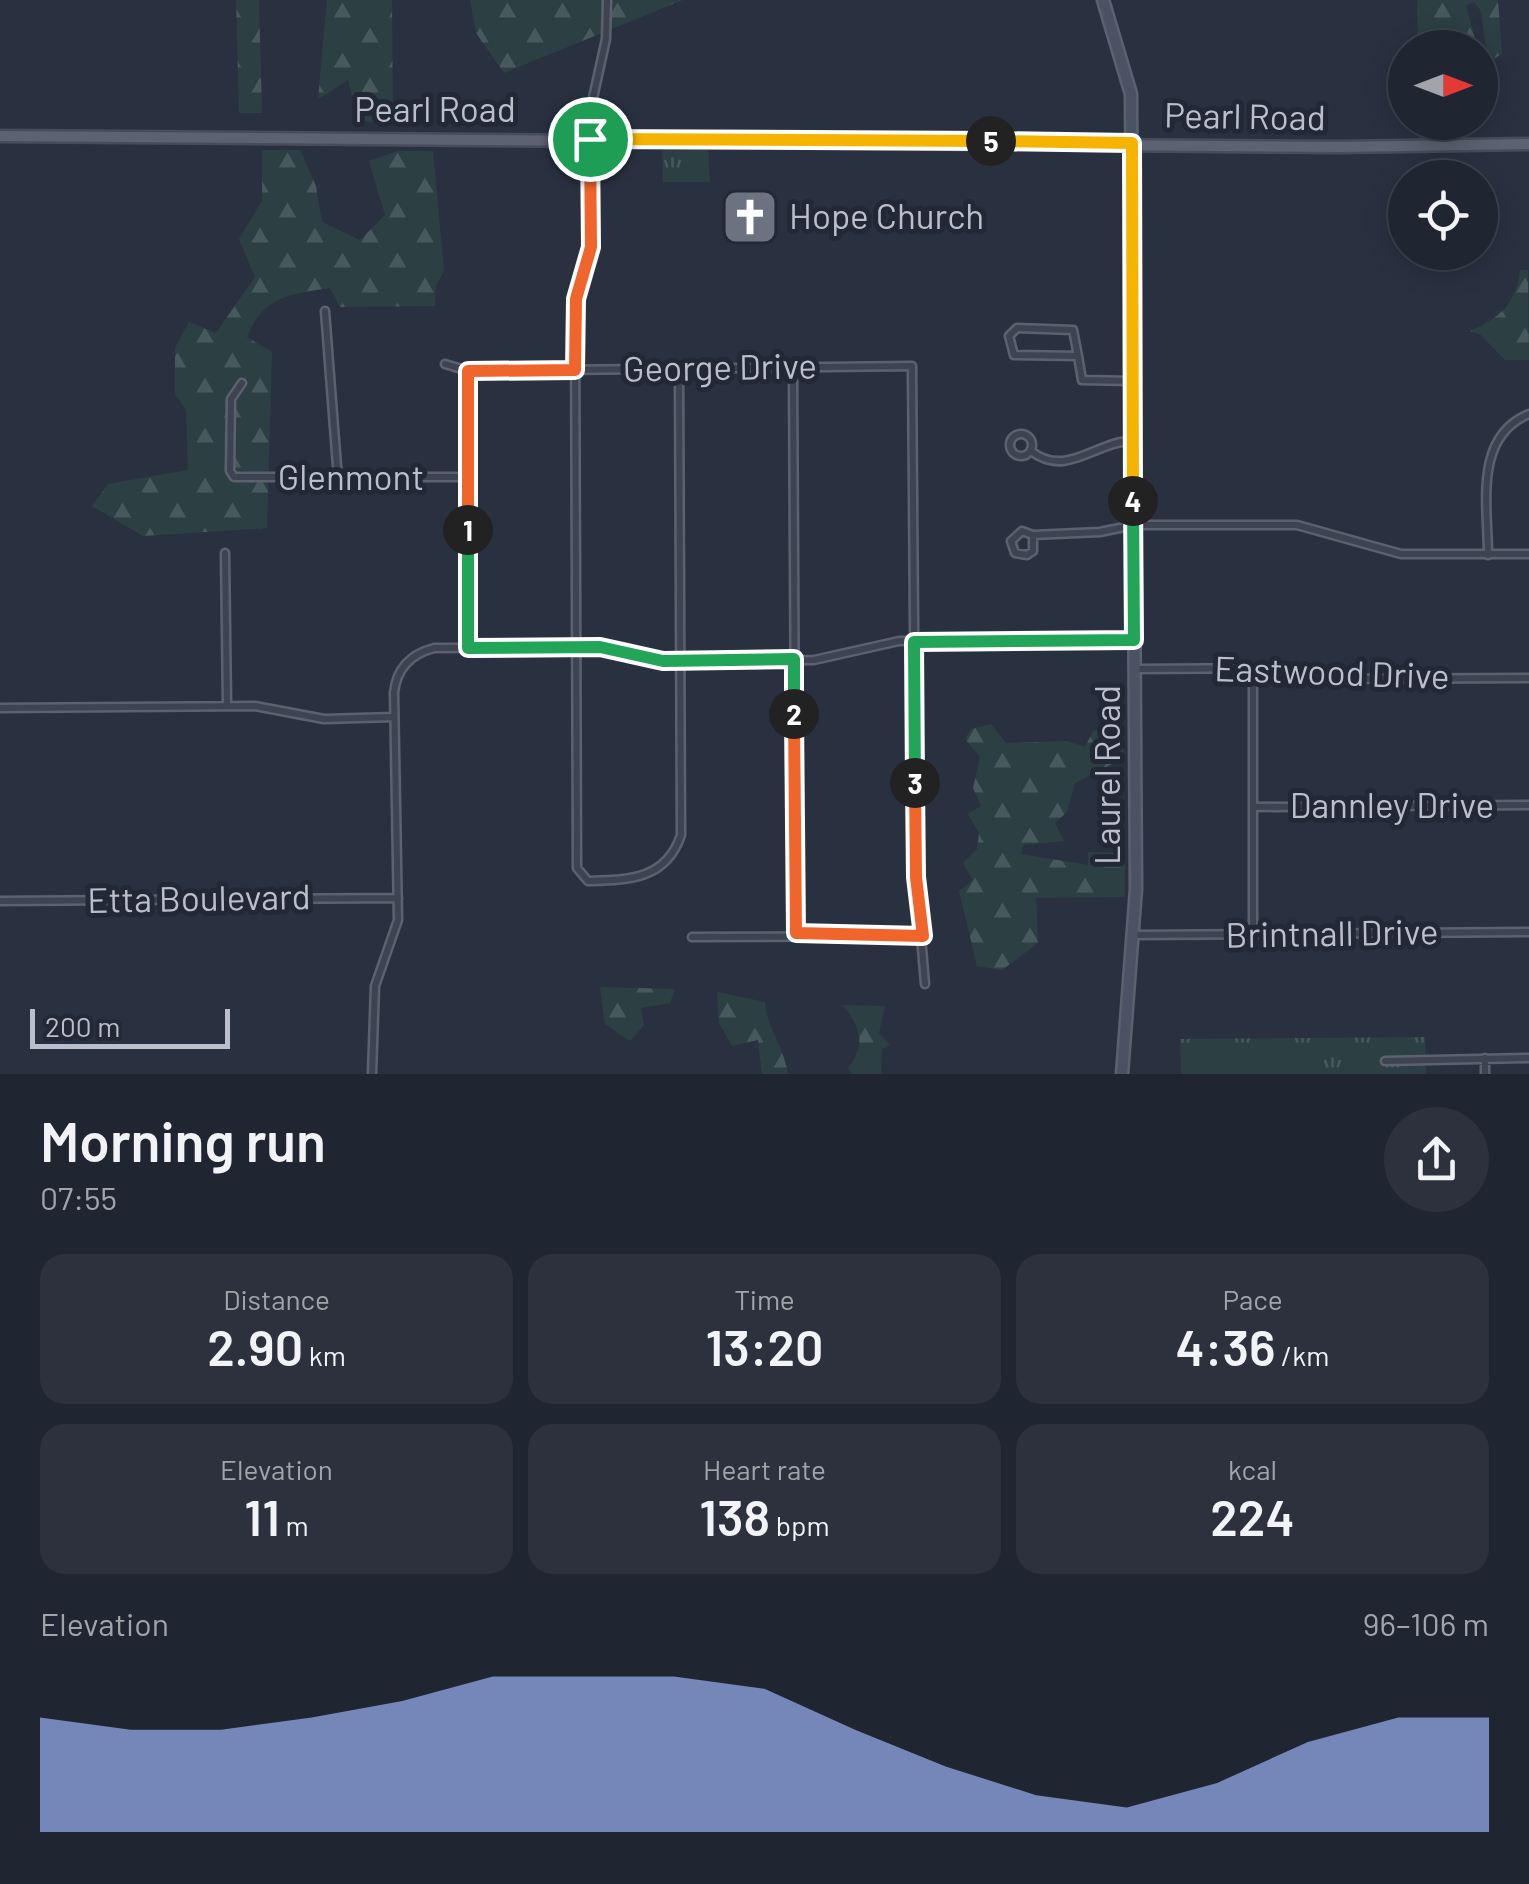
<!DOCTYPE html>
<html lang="en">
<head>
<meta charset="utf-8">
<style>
	body { margin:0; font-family:Barlow,sans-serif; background:#2c313d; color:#f1f3f6; height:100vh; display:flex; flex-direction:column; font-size:38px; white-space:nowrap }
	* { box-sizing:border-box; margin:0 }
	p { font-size:32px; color:#a1a5ab }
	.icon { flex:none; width:55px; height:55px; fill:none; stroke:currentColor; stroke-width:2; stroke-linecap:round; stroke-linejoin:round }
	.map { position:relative; height:1074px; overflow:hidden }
	.details { display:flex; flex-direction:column; background:#1f2531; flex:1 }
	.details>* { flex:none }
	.needle { width:65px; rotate:90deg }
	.buttons { position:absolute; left:1388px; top:30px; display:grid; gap:20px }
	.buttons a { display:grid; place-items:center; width:110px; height:110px; border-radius:50%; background:#1f2531; box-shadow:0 5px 25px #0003,0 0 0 2px #3c424d; font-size:50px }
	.scale { position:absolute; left:30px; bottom:25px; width:200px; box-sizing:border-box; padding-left:10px; border:5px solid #babfcb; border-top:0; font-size:28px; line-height:35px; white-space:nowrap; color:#babfcb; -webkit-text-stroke:8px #222836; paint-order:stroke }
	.pin { position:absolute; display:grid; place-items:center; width:85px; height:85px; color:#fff; margin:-42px; border:5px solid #fff; border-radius:50%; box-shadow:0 2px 10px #0007 }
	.km { position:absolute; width:50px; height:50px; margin:-25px; border-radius:50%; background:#222; color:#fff; font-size:28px; line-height:50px; text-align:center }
	.round { display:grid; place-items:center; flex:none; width:105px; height:105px; border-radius:52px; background:#2c313d }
	.summary { display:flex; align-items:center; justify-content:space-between; height:170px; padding:0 40px }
	h1 { font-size:55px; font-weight:600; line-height:75px }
	.metrics { display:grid; grid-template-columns:repeat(3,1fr); gap:15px; height:170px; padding:10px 40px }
	.metrics div { display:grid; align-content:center; border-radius:25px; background:#2c313d; text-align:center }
	.metrics b { font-size:50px; font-weight:600 }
	.metrics small { font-size:28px; font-weight:400 }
	.metrics p { font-size:28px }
	.chart { height:280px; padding:20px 40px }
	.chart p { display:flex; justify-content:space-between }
	.chart svg { width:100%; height:180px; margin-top:10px; fill:#99b1f1; opacity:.7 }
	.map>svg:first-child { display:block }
	.grass { fill:url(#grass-tufts) }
	.forest { fill:url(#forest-firs) }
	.pitch { fill:#2c3f43 }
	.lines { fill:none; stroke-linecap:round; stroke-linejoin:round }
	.street-casing { stroke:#5b616e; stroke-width:11 }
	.secondary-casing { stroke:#5b616e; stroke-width:15 }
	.primary-casing { stroke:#474c5a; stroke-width:15 }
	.street { stroke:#3d4351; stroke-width:6 }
	.secondary { stroke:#4b5264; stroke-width:10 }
	.primary { stroke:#5b6271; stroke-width:10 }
	.split-1-casing { stroke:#fff; stroke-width:20 }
	.split-2-casing { stroke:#fff; stroke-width:20 }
	.split-3-casing { stroke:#fff; stroke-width:20 }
	.split-4-casing { stroke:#fff; stroke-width:20 }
	.split-5-casing { stroke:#fff; stroke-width:20 }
	.split-6-casing { stroke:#fff; stroke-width:20 }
	.split-1 { stroke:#f0652b; stroke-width:12 }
	.split-2 { stroke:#22a559; stroke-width:12 }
	.split-3 { stroke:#f0652b; stroke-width:12 }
	.split-4 { stroke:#22a559; stroke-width:12 }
	.split-5 { stroke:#f5b400; stroke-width:12 }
	.split-6 { stroke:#f5b400; stroke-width:12 }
	.labels { text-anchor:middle; stroke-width:10; stroke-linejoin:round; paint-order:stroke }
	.street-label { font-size:35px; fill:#babfcb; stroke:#222836 }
	.poi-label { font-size:35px; fill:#babfcb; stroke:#222836; text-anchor:start }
</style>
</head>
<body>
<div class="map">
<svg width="1529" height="1074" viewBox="0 0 1529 1074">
	<defs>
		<pattern id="grass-tufts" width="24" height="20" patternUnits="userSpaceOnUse" patternTransform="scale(2.5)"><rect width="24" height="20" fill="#2c3f43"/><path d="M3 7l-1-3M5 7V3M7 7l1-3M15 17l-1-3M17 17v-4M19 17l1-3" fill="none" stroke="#48595d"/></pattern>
		<pattern id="forest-firs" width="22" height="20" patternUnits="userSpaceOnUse" patternTransform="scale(2.5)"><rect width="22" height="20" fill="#2c3f43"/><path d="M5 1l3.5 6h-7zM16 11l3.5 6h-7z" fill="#48595d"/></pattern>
	</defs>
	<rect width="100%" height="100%" fill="#293141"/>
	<path class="grass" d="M 708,147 L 710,182 L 663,182 L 662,148 Z
		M 1425,1037 L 1426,1074 L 1181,1074 L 1180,1039 Z"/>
	<path class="forest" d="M 236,0 L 259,0 L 262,113 L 239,113 Z
		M 327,0 L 392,0 L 393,124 L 357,120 L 348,80 L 318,99 Z
		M 470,0 L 683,0 L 504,73 L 476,33 Z
		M 1417,0 L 1498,0 L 1502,54 L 1488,62 L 1481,11 L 1474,2 L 1466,5 L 1477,47 L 1418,47 Z
		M 262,150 L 300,150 L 316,186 L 322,222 L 360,240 L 385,215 L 369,161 L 398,151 L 433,151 L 444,271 L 436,286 L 435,306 L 340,307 L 330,288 C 291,294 262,296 247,337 L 272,352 L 267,528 L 143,536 L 92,506 L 108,484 L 188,470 L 186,410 L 175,394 L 175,348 L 189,322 L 216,333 L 255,277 L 239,239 L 262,201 Z
		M 1520,270 L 1528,270 L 1529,360 L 1505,360 L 1481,335 L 1470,331 C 1501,317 1516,304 1520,270 Z
		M 1123,723 L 1124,758 L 1075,783 L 1067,812 L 1055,823 L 1064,841 L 1023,845 L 1021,854 L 1088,865 L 1088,852 L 1125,853 L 1125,897 L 1036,898 L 1038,943 L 1002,970 L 977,966 L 959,891 L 973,880 L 963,863 L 977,849 L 979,833 L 968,814 L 981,806 L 973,788 L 980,757 L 965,739 L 971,729 L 991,724 L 1006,743 L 1067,741 L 1085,747 L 1093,731 Z
		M 600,987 L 675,989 L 670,1003 L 641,1008 L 644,1025 L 630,1041 L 605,1024 Z
		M 717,992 L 765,1002 C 766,1027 784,1047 788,1074 L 762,1074 L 758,1040 L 732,1046 L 719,1023 Z
		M 843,1005 L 885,1006 L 879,1033 L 890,1045 L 882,1049 L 881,1074 L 852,1074 L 848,1068 C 867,1045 860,1027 843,1005 Z"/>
	<path class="pitch" d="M 1297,1053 L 1298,1074 L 1194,1074 L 1194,1054 Z"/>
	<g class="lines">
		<g class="street-casing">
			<path id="street" d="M 607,0 L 606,39 L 591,107 L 591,247 L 575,313 L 577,868 L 588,881 C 628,880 666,880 681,835 L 679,368
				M 325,311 L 338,479
				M 1017,328 L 1073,330 L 1078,356 L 1014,355 L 1009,336 Z
				M 1078,356 L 1082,380 L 1133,381
				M 445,364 L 468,371 L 912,366 L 916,877 L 925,984
				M 793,367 L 796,933
				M 468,371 L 468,648
				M 242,383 L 231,399 L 230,471 L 234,477 L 468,477
				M1010 445a11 11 0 1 1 22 0a11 11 0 1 1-22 0Z
				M 1031,451 C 1067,479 1097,440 1133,441
				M 1033,535 L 1033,551 L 1027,555 L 1015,553 L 1011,541 L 1022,531 L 1033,535 L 1100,532 L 1134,525 L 1297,525 L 1401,554 L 1529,554
				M 225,553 L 227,706
				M 1488,555 C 1488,506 1473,437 1529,414
				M 1136,669 L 1279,668 L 1331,679 L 1529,678
				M 0,708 L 255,706 L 324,719 L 394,717
				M 1254,807 L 1529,805
				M 0,901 L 398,898
				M 1253,934 L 1253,668
				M 1134,935 L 1529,932
				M 692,937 L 923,936
				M 1485,1058 L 1485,1074
				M 1385,1061 L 1529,1058
				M 372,1074 L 375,986 L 398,920 L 394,692 C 397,668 411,654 434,648 L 601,647 L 663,661 L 814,660 L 899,641 L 1134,639"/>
		</g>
		<g class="secondary-casing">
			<path id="secondary" d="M 1103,0 L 1131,94 L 1136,889 L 1122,1074"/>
		</g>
		<g class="primary-casing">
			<path id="primary" d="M 0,136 L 1341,147 L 1529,144"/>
		</g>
		<use href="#street" class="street"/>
		<use href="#secondary" class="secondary"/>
		<use href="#primary" class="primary"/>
	</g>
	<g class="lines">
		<g class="split-1-casing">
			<path id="split-1" d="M 468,530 L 468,371 L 575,370 L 576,299 L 591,247 L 590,139"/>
		</g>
		<g class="split-2-casing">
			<path id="split-2" d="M 468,530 L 468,648 L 600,647 L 663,661 L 794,659 L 794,714"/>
		</g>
		<g class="split-3-casing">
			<path id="split-3" d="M 794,714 L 796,933 L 923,936 L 916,877 L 915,783"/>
		</g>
		<g class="split-4-casing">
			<path id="split-4" d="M 915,783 L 914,642 L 1134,640 L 1133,501"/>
		</g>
		<g class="split-5-casing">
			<path id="split-5" d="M 991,141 L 1132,143 L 1133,501"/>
		</g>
		<g class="split-6-casing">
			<path id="split-6" d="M 590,139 L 991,141"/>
		</g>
		<use href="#split-1" class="split-1"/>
		<use href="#split-2" class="split-2"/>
		<use href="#split-3" class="split-3"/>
		<use href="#split-4" class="split-4"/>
		<use href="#split-5" class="split-5"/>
		<use href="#split-6" class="split-6"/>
	</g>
	<defs>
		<g id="church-square" transform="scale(2.875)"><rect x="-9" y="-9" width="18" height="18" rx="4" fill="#6b7280" stroke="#222836"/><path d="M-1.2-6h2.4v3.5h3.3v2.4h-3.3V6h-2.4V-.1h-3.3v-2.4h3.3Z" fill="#fff"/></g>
	</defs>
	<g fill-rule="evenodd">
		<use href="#church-square" x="750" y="217"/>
	</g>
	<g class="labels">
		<g class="street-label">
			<text x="435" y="122">Pearl Road</text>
			<text transform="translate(1245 117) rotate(1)" y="12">Pearl Road</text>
			<text transform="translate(720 368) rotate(-1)" y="12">George Drive</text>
			<text x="351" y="490">Glenmont</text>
			<text transform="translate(1332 673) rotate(2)" y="12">Eastwood Drive</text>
			<text transform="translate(1108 775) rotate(-90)" y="12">Laurel Road</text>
			<text x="1392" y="818">Dannley Drive</text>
			<text transform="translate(199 899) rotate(-1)" y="12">Etta Boulevard</text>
			<text transform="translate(1332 934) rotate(-1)" y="12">Brintnall Drive</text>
		</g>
		<g class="poi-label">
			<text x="789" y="229">Hope Church</text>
		</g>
	</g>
</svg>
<div class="buttons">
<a><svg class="needle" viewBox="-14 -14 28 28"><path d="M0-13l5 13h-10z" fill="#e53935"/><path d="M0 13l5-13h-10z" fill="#a1a5ab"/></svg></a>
<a><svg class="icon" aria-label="locate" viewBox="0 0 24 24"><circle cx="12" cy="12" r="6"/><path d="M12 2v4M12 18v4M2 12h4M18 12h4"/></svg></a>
</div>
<div class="scale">200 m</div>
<div class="pin" style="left:590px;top:139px;background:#1e9e55"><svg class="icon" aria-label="arrive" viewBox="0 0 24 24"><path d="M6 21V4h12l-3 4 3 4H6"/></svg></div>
<b class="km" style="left:468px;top:530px">1</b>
<b class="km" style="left:794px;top:714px">2</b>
<b class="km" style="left:915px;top:783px">3</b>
<b class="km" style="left:1133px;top:501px">4</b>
<b class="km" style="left:991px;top:141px">5</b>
</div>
<section class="details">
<div class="summary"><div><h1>Morning run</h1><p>07:55</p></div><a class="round"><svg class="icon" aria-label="share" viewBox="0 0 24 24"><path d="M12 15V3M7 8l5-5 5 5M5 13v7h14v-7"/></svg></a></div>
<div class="metrics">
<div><p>Distance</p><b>2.90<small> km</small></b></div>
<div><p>Time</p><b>13:20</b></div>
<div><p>Pace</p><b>4:36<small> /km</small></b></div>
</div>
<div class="metrics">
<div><p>Elevation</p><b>11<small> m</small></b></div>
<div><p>Heart rate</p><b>138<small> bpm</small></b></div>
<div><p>kcal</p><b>224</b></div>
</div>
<div class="chart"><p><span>Elevation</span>96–106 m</p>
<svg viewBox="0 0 160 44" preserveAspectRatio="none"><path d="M0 44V16L10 19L20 19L30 16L40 12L50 6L60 6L70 6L80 9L90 19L100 28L110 35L120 38L130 32L140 22L150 16L160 16V44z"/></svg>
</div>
</section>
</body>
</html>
